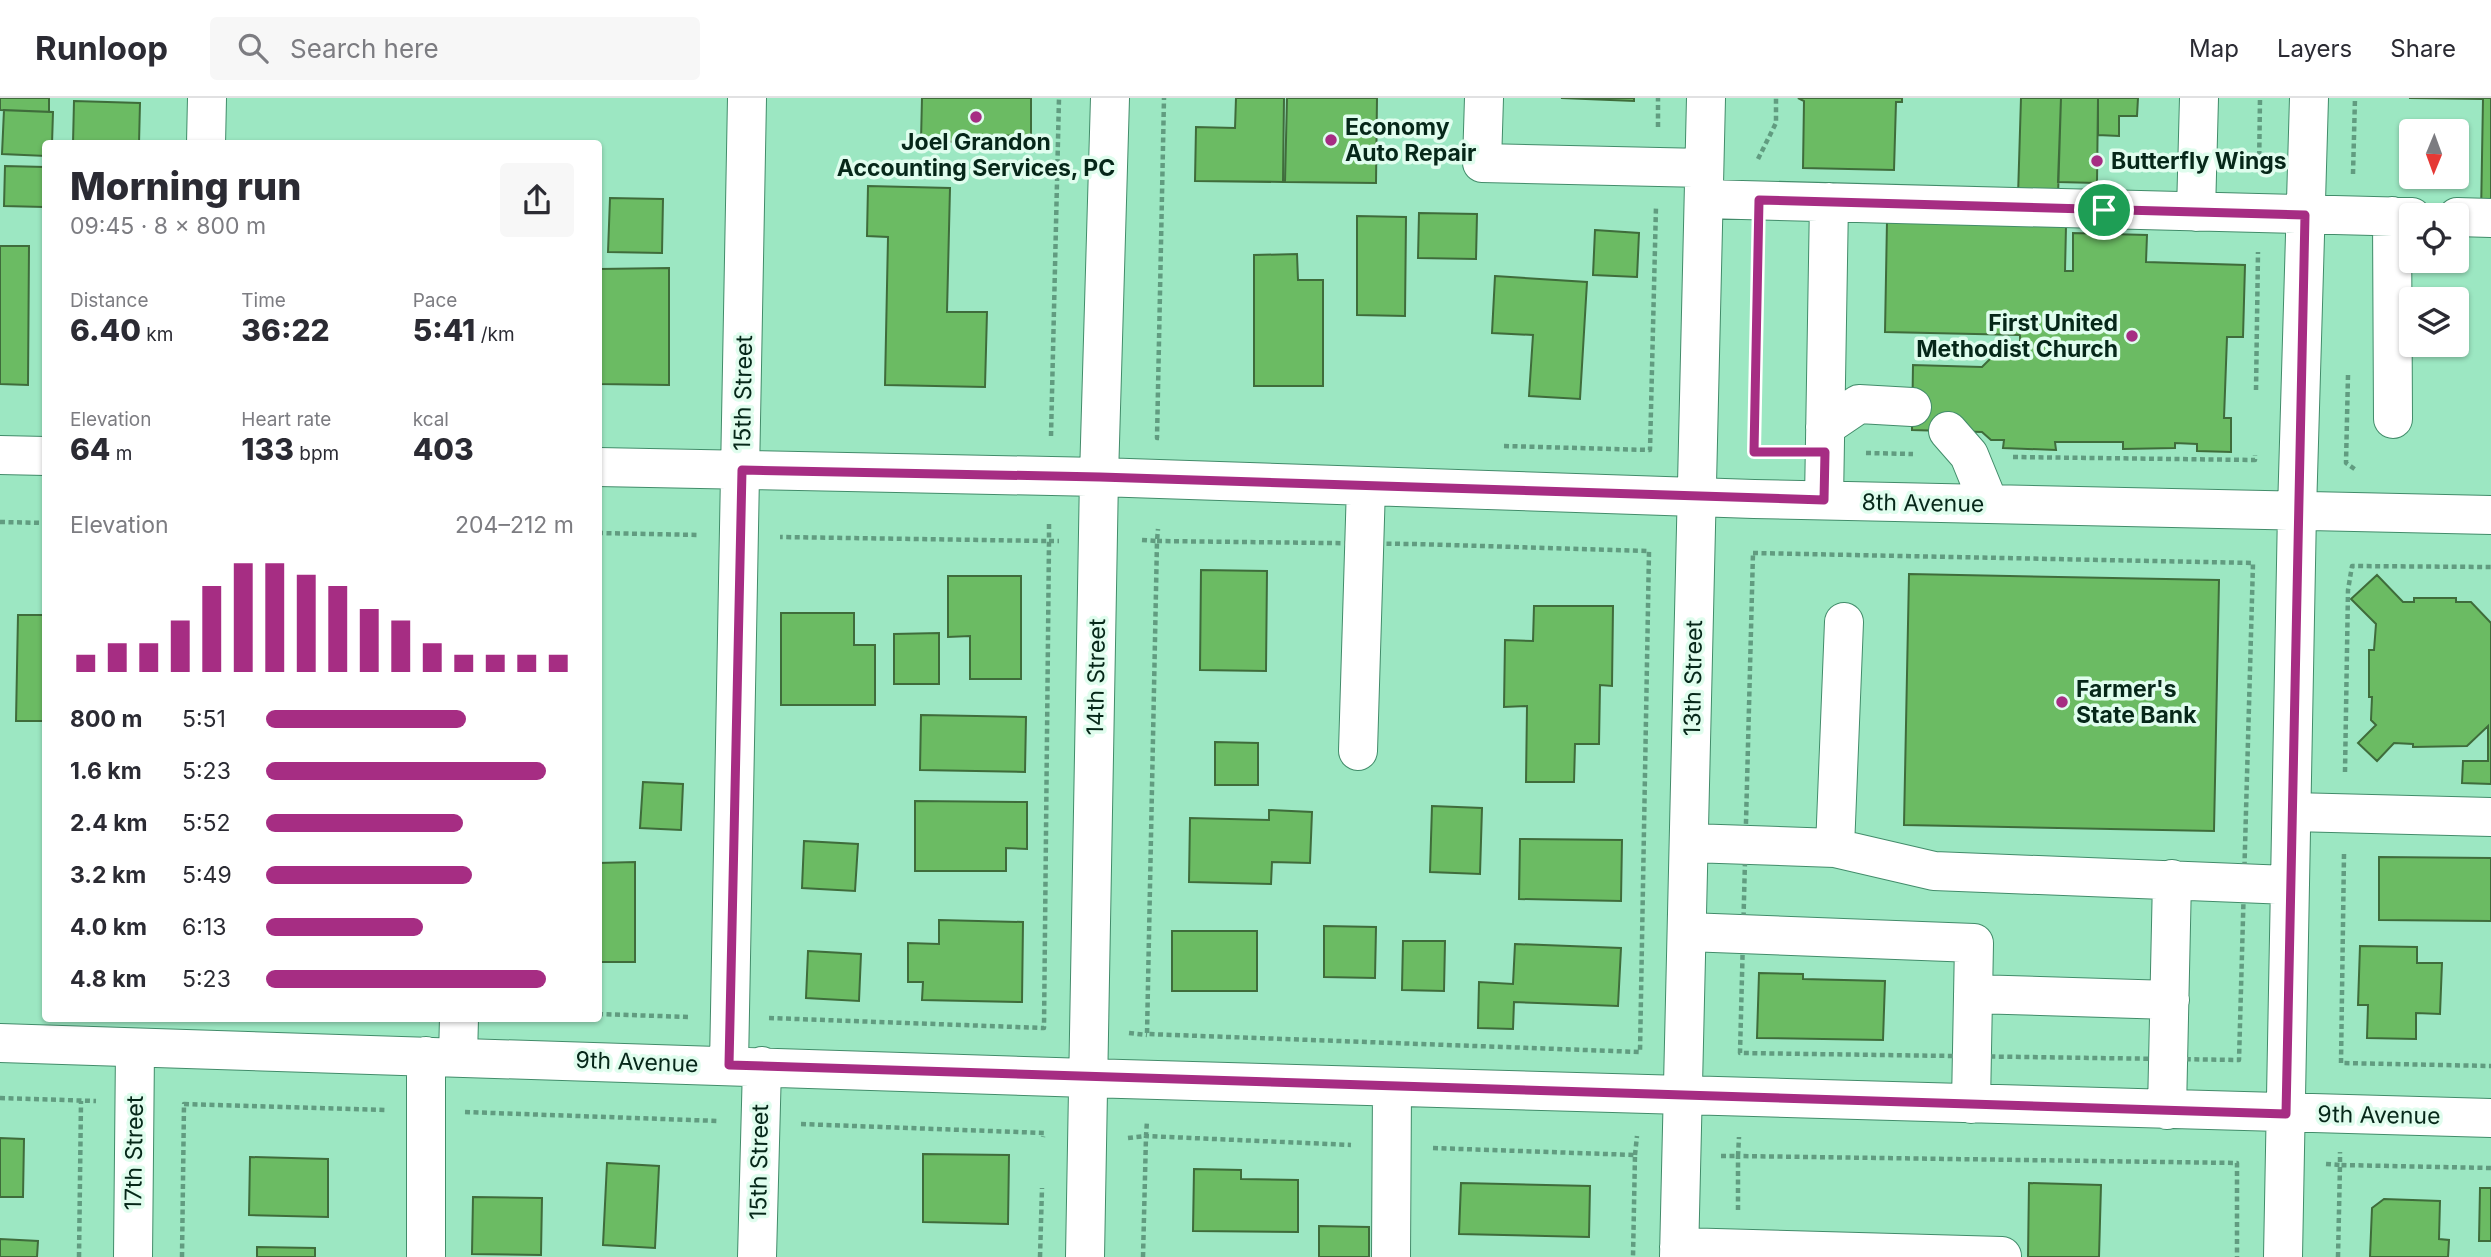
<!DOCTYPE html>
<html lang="en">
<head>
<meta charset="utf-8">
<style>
	body { margin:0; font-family:Inter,sans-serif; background:#f7f7f7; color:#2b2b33; height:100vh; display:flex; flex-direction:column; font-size:26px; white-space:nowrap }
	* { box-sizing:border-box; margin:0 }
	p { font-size:23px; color:#7c7c81 }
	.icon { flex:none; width:38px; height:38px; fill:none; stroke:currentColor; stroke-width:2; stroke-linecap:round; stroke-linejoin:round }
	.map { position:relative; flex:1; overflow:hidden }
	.panel { position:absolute; left:42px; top:42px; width:560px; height:882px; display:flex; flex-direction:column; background:#fff; border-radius:7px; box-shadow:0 2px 5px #0004 }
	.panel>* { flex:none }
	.needle { width:46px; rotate:181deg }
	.controls { position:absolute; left:2399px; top:21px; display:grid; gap:14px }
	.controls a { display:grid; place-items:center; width:70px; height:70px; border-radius:7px; background:#fff; box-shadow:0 2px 5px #0004; font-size:35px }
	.pin { position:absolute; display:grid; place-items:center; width:60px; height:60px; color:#fff; margin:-30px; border:4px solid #fff; border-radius:50%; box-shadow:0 2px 7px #0007 }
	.round { display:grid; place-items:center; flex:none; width:74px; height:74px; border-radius:7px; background:#f7f7f7 }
	.summary { display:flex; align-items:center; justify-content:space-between; height:119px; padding:0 28px }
	h1 { font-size:38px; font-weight:800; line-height:52px }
	.stats { display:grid; grid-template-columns:repeat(3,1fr); gap:10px; height:119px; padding:7px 28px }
	.stats div { display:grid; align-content:center }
	.stats b { font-size:30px; font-weight:800 }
	.stats small { font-size:19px; font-weight:400 }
	.stats p { font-size:19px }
	.chart { height:196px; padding:14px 28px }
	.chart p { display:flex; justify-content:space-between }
	.chart svg { width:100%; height:126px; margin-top:7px; stroke:#a62d83; stroke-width:6 }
	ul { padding:0 28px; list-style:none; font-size:23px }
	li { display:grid; grid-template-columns:112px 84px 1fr; align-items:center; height:52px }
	li i { height:18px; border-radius:9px; background:#a62d83 }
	header { display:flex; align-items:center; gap:42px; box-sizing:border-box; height:98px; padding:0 35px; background:#fff; border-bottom:2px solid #e1e1e2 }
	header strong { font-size:33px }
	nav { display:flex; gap:38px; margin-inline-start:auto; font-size:24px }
	.search { width:490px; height:63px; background:#f7f7f7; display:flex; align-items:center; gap:18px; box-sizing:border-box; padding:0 24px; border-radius:7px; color:#7c7c81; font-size:26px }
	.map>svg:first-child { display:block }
	.building { fill:#6bbb63; stroke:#3f6c3b; stroke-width:2 }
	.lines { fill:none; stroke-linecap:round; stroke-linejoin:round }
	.minor-casing { stroke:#428c6a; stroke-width:40 }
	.path { stroke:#619c80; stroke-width:4.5; stroke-dasharray:5 3.5; stroke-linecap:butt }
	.minor { stroke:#fff; stroke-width:38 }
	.route-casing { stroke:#fff; stroke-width:14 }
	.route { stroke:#a62d83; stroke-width:9 }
	.poi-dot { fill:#a62d83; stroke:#e0fdee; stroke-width:2.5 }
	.labels { text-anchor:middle; stroke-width:7; stroke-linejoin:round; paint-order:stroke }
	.poi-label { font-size:23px; font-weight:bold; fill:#062719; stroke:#e0fdee; text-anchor:start }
	.street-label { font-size:23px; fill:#062719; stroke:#e0fdee }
</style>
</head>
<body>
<header>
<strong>Runloop</strong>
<div class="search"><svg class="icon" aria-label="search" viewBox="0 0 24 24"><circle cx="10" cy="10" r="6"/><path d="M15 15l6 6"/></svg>Search here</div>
<nav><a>Map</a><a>Layers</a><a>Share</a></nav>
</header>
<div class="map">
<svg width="2491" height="1159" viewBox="0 0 2491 1159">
	<rect width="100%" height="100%" fill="#9ce7c2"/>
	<path class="building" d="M 0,0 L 49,0 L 49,14 L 0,12 Z
		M 922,0 L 1031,0 L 1031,38 L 967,37 L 967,44 L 921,43 Z
		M 1236,0 L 1284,0 L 1283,84 L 1195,83 L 1196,29 L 1235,30 Z
		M 1287,0 L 1377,0 L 1376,85 L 1285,84 Z
		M 1561,0 L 1634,0 L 1634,3 Z
		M 1798,0 L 1902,0 L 1902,4 L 1896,4 L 1894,72 L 1803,70 L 1804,3 Z
		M 2021,0 L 2061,0 L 2058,98 L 2018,98 Z
		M 2061,0 L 2098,0 L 2097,85 L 2058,84 Z
		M 2098,0 L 2138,0 L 2137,18 L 2119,18 L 2119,38 L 2098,37 Z
		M 2409,0 L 2491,0 L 2491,118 L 2481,118 L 2483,1 Z
		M 74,3 L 140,5 L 139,46 L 73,46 Z
		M 4,12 L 53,14 L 52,46 L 46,46 L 46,58 L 2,56 Z
		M 5,68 L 45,69 L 44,109 L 4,108 Z
		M 868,88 L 950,90 L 947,214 L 987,214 L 985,289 L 885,287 L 888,139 L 867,138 Z
		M 610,100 L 663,101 L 662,155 L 608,154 Z
		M 1419,115 L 1477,116 L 1476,161 L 1418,160 Z
		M 1357,118 L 1406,119 L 1405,218 L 1357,217 Z
		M 1887,123 L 2066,128 L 2065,173 L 2073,173 L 2073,135 L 2147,137 L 2146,164 L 2245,167 L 2243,239 L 2227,239 L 2224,320 L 2231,320 L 2231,354 L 2197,353 L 2197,346 L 2175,345 L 2175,350 L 2123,351 L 2123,344 L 2055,344 L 2056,352 L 2003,350 L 2004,342 L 1991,342 L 1982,334 L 1912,332 L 1913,267 L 1982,269 L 1990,261 L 2011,260 L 2020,253 L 2020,237 L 1885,234 Z
		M 1595,132 L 1639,135 L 1637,179 L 1593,177 Z
		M 0,148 L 29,148 L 28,287 L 0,286 Z
		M 1297,156 L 1298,182 L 1323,182 L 1323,288 L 1254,288 L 1254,157 Z
		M 669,170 L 669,287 L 599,286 L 599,171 Z
		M 1495,178 L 1587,184 L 1580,301 L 1529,298 L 1533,237 L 1492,235 Z
		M 1201,472 L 1267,473 L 1266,573 L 1200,572 Z
		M 1909,476 L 2219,482 L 2214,733 L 1904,727 Z
		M 2377,477 L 2403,504 L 2414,504 L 2414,500 L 2456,500 L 2456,504 L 2471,504 L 2491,525 L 2491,686 L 2462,685 L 2463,663 L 2488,663 L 2488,628 L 2467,648 L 2413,649 L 2413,646 L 2394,645 L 2377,663 L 2358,645 L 2376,627 L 2371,622 L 2372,599 L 2369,599 L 2369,552 L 2374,552 L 2376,526 L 2351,501 Z
		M 948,478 L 1021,478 L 1021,581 L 970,581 L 970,538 L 948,539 Z
		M 1534,508 L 1613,508 L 1612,588 L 1600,587 L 1599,646 L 1575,646 L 1574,684 L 1526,684 L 1527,608 L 1504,609 L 1505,542 L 1533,543 Z
		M 781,515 L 854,515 L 854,547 L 875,547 L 875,607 L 781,607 Z
		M 18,517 L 46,517 L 46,623 L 16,623 Z
		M 939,535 L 939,586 L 894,586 L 894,536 Z
		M 921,617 L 1026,619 L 1025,674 L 920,672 Z
		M 1215,644 L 1258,645 L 1258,687 L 1215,687 Z
		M 643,684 L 683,686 L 681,732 L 640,730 Z
		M 915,703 L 1027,704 L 1027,751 L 1006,750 L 1006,773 L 915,773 Z
		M 1432,708 L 1482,710 L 1480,776 L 1430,774 Z
		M 1269,712 L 1312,714 L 1310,765 L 1272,764 L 1271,786 L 1189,784 L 1190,720 L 1269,722 Z
		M 1520,741 L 1622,742 L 1621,803 L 1519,801 Z
		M 804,743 L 858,746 L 855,793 L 802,790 Z
		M 2379,759 L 2491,760 L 2491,823 L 2379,822 Z
		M 635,764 L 635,864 L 598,864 L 598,765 Z
		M 939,822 L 1023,824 L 1022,904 L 922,902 L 923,884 L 908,884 L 908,845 L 939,846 Z
		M 1324,828 L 1376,829 L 1375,880 L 1324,879 Z
		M 1172,833 L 1257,833 L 1257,893 L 1172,893 Z
		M 1403,843 L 1445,843 L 1444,893 L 1402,892 Z
		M 1515,846 L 1621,850 L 1618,908 L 1514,904 L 1513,931 L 1478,930 L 1479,884 L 1513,886 Z
		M 2360,848 L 2417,849 L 2417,865 L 2442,865 L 2440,916 L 2416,915 L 2416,941 L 2367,940 L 2368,907 L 2358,907 Z
		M 808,853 L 861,856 L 859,903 L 806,900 Z
		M 1759,875 L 1803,876 L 1803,881 L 1885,883 L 1883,942 L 1757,940 Z
		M 0,1040 L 24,1041 L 23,1099 L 0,1099 Z
		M 923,1056 L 1009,1057 L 1008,1126 L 923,1124 Z
		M 250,1059 L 328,1061 L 328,1119 L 249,1117 Z
		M 607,1065 L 659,1068 L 655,1150 L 603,1147 Z
		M 1194,1071 L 1241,1072 L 1241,1081 L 1298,1082 L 1298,1134 L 1193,1133 Z
		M 1461,1085 L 1590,1088 L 1589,1139 L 1459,1136 Z
		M 2029,1085 L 2101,1087 L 2099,1159 L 2028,1159 Z
		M 2480,1090 L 2491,1090 L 2491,1143 L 2479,1143 Z
		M 473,1099 L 542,1100 L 541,1157 L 472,1156 Z
		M 2384,1101 L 2440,1103 L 2439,1141 L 2449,1142 L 2448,1159 L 2370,1159 L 2372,1110 Z
		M 1319,1128 L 1369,1129 L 1369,1159 L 1319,1159 Z
		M 0,1141 L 38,1143 L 37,1159 L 0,1159 Z
		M 257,1149 L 315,1150 L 315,1159 L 257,1159 Z"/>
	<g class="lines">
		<g class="minor-casing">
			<path id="minor" d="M 1484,0 L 1482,65 L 1704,70
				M 206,46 L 207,0
				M 1704,101 L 2412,119
				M 2196,114 L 2199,0
				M 2392,118 L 2393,321
				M 2457,119 L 2491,120
				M 1825,329 L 1859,306 L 1912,309
				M 1948,333 L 1969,357 L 1989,406
				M 0,357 L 46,358
				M 598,369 L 1099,379 L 1754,401 L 2491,417
				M 1824,402 L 1829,104
				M 1358,653 L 1366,388
				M 2292,714 L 2491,719
				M 1690,745 L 1835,750 L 1934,773 L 2290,787
				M 1835,750 L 1844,524
				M 1687,834 L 1974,845 L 1971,1006
				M 1973,896 L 2170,902
				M 0,945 L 1087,980 L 2491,1020
				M 458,959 L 459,920
				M 729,967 L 747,0
				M 2167,1012 L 2172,781
				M 1679,1149 L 2002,1158
				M 133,1159 L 135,951
				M 426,1159 L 426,958
				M 757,1159 L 762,968
				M 1085,1159 L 1099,379 L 1110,0
				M 1391,1159 L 1392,989
				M 1679,1159 L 1706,0
				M 2283,1159 L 2297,413 L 2309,0"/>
		</g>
		<path class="path" d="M 1658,29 L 1658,0
			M 1758,61 L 1776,25 L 1776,0
			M 2259,75 L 2260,0
			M 2353,76 L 2355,0
			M 1760,143 L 1754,354 L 1784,354
			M 2348,277 L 2346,365 L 2356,372
			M 2256,292 L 2258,154
			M 1051,338 L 1059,0
			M 1159,340 L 1157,340 L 1164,0
			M 1504,348 L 1650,352 L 1656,108
			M 1866,355 L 1913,356
			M 2013,359 L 2255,362 L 2255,357
			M 0,424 L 46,425
			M 1049,426 L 1049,443 L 1059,443
			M 598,435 L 699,437
			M 1142,442 L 1157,443 L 1158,431
			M 1157,443 L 1414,446 L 1649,453 L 1640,954 L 1147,936 Z
			M 1753,455 L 2253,465 L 2239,962 L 1740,955 Z
			M 2345,674 L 2348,492 L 2352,468 L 2491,469
			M 2344,756 L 2341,965 L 2491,968
			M 598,916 L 690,919
			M 769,920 L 1044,930 L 1049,443 L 780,439
			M 1129,935 L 1147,937
			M 0,1000 L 96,1003
			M 465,1014 L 719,1023
			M 801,1026 L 1044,1035 L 1043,1039
			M 1128,1040 L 1146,1038 L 1147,1023
			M 1433,1050 L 1635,1057 L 1633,1159
			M 1635,1057 L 1637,1038
			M 1721,1058 L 1738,1058 L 1739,1039
			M 2326,1066 L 2340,1067 L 2340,1054
			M 1738,1112 L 1738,1058 L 2237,1065 L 2237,1159
			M 79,1159 L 81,1003
			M 182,1159 L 184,1006 L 386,1012
			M 1040,1159 L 1042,1090
			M 1143,1159 L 1146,1038 L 1351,1047
			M 2338,1159 L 2340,1067 L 2491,1070"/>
		<use href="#minor" class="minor"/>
	</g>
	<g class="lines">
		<g class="route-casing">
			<path id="route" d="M 1759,102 L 2305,117 L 2286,1016 L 729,967 L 742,372 L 1100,379 L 1824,402 L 1825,354 L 1754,354 Z"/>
		</g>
		<use href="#route" class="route"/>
	</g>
	<g class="poi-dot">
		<circle cx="976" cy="19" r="7"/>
		<circle cx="1331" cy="42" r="7"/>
		<circle cx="2097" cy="63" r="7"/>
		<circle cx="2132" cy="238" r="7"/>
		<circle cx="2062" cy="604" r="7"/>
	</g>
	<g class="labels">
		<g class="poi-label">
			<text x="1345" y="37">Economy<tspan x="1345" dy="26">Auto Repair</tspan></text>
			<text x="976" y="52" text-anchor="middle">Joel Grandon<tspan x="976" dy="26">Accounting Services, PC</tspan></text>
			<text x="2111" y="71">Butterfly Wings</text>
			<text x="2118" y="233" text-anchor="end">First United<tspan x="2118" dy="26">Methodist Church</tspan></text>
			<text x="2076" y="599">Farmer's<tspan x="2076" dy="26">State Bank</tspan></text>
		</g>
		<g class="street-label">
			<text transform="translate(743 295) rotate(-89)" y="8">15th Street</text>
			<text transform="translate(1923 405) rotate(1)" y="8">8th Avenue</text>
			<text transform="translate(1096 579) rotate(-89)" y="8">14th Street</text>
			<text transform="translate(1693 580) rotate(-89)" y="8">13th Street</text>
			<text transform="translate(637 964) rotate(2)" y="8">9th Avenue</text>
			<text transform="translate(2379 1017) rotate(1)" y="8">9th Avenue</text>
			<text transform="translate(134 1055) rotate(-89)" y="8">17th Street</text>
			<text transform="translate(759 1064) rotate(-89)" y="8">15th Street</text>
		</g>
	</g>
</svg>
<div class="controls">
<a><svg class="needle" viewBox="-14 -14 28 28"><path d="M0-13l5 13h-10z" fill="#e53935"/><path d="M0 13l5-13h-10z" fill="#7c7c81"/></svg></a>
<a><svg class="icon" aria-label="locate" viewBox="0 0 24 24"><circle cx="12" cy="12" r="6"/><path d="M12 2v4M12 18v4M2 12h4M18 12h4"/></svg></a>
<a><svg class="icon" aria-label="layers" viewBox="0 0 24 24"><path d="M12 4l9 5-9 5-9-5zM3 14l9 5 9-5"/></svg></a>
</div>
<div class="pin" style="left:2104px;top:112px;background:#1e9e55"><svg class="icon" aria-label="arrive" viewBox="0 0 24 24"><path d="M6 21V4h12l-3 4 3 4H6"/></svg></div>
<section class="panel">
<div class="summary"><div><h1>Morning run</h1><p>09:45 · 8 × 800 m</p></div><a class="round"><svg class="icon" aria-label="share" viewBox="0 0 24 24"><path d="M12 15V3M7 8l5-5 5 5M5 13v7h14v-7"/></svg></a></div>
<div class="stats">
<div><p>Distance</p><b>6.40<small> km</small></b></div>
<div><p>Time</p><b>36:22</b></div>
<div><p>Pace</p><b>5:41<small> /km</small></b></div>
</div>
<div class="stats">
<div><p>Elevation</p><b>64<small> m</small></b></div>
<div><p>Heart rate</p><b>133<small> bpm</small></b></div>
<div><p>kcal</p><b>403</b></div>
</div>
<div class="chart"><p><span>Elevation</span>204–212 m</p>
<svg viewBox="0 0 160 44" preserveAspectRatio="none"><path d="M5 44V38M15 44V34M25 44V34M35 44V26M45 44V14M55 44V6M65 44V6M75 44V10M85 44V14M95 44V22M105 44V26M115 44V34M125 44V38M135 44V38M145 44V38M155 44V38"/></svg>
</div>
<ul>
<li><b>800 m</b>5:51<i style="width:65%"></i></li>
<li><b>1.6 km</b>5:23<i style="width:91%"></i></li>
<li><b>2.4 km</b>5:52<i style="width:64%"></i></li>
<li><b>3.2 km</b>5:49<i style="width:67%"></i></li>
<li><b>4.0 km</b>6:13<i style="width:51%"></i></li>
<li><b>4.8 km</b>5:23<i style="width:91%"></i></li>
</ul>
</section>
</div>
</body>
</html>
